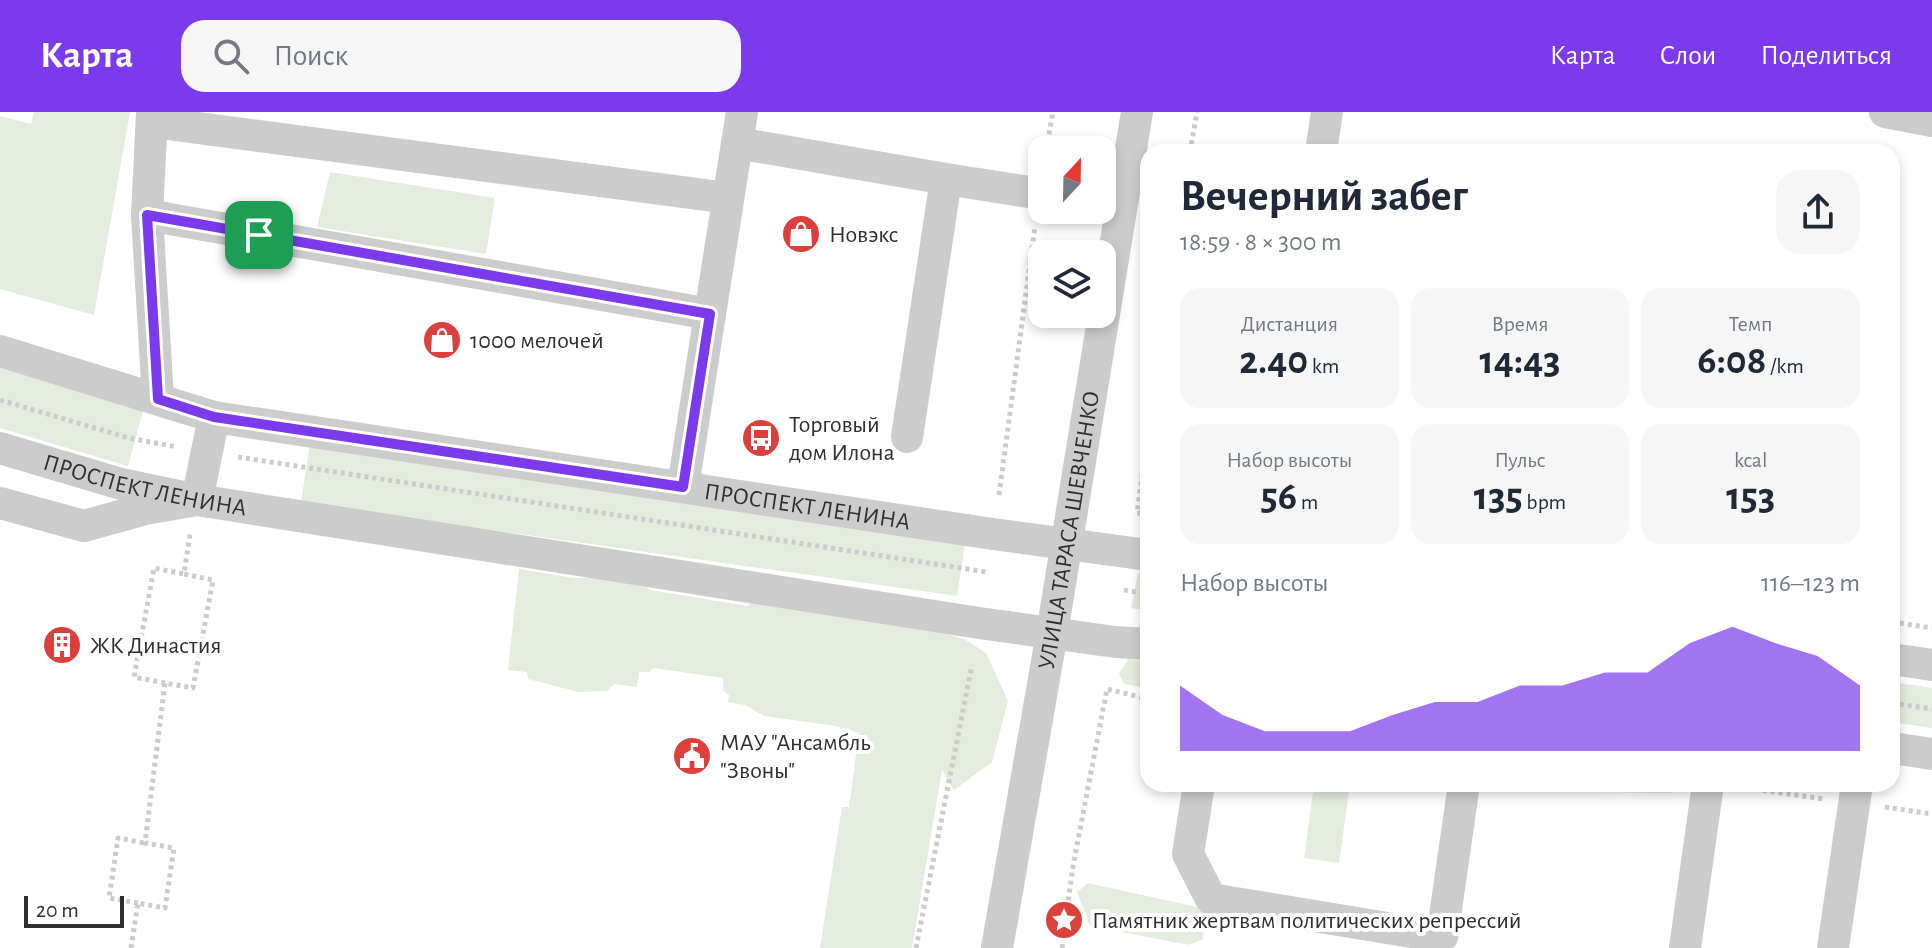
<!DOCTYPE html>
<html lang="ru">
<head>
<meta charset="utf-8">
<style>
	body { margin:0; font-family:"Alegreya Sans",sans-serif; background:#f6f6f7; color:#1f2937; height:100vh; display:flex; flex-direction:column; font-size:30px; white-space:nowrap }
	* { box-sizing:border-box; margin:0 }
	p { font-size:26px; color:#747a83 }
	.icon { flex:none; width:44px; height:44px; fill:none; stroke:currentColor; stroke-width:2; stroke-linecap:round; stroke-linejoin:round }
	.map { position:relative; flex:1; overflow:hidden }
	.side { position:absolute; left:1140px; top:32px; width:760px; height:648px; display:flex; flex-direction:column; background:#fff; border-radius:24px; box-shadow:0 4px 12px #0003 }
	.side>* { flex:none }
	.needle { width:52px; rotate:22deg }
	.tools { position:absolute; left:1028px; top:24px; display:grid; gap:16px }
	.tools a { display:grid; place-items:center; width:88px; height:88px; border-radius:16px; background:#fff; box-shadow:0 4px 12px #0003; font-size:40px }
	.scale { position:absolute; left:24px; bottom:20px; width:100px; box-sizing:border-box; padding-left:8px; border:4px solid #2f2f2f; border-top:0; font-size:22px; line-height:28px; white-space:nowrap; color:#2f2f2f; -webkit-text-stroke:6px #fff; paint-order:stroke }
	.pin { position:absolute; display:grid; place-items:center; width:68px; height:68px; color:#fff; margin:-34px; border-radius:16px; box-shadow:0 4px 12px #0006 }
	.round { display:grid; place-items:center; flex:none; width:84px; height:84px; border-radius:24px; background:#f6f6f7 }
	.summary { display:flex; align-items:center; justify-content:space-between; height:136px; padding:0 40px }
	h1 { font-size:44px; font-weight:600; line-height:60px }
	.metrics { display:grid; grid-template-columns:repeat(3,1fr); gap:12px; height:136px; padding:8px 40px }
	.metrics div { display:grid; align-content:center; border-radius:20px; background:#f6f6f7; text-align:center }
	.metrics b { font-size:40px; font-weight:600 }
	.metrics small { font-size:22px; font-weight:400 }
	.metrics p { font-size:22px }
	.chart { height:224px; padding:16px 40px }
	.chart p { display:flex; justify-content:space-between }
	.chart svg { width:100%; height:144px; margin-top:8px; fill:#7c3aed; opacity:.7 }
	header { display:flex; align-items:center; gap:48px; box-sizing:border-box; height:112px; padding:0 40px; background:#7c3aed; color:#fff }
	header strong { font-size:38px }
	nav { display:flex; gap:44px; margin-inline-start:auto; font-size:28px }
	.search { width:560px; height:72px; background:#f6f6f7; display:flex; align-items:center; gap:20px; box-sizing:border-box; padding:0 28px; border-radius:24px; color:#747a83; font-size:30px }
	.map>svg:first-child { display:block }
	.green { fill:#e4ecde }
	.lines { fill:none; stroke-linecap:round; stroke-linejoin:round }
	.path { stroke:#ccc; stroke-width:5; stroke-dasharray:4 4; stroke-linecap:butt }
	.minor { stroke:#ccc; stroke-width:32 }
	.route-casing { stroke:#fff; stroke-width:16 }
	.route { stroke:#7c3aed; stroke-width:10 }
	.labels { text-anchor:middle; stroke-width:8; stroke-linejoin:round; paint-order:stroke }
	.poi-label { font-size:24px; fill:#2f2f2f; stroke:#fff; text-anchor:start }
	.street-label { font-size:24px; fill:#2f2f2f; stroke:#fff }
</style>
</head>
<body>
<header>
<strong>Карта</strong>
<div class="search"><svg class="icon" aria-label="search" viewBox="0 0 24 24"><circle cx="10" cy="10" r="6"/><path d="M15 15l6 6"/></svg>Поиск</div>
<nav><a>Карта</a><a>Слои</a><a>Поделиться</a></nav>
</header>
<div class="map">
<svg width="1932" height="836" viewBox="0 0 1932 836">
	<rect width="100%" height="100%" fill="#fff"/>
	<path class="green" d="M 34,0 L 130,0 L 94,203 L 0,177 L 0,4 L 31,12 Z
		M 330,60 L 495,86 L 486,142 L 317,115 Z
		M 0,246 L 146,288 L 128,354 L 0,316 Z
		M 310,331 L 965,431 L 957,484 L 301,391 Z
		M 519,457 L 573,466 L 603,465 L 641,470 L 650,478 L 747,494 L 756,487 L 937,519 L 964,527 L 986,541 L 1008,589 L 992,650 L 954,678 L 942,658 L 912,836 L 820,836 L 842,695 L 849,695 L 859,621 L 836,614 L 764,604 L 745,593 L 728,590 L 729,583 L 723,579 L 723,566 L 653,556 L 650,560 L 639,560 L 637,575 L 614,572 L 607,579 L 578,580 L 528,567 L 527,560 L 508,558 Z
		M 1138,461 L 1148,463 L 1148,499 L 1131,496 Z
		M 1128,547 L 1148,550 L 1148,576 L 1124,572 L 1119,562 Z
		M 1892,570 L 1932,576 L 1932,616 L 1892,610 Z
		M 1314,672 L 1350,672 L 1339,751 L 1304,746 Z
		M 1515,672 L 1678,672 L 1671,681 L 1585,680 L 1571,676 Z
		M 1088,771 L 1197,795 L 1205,803 L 1203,827 L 1189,833 L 1090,814 L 1077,780 Z"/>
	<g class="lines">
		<path class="path" d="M 1046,38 L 1053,0
			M 1190,40 L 1197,0
			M 0,288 L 129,326 L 177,335
			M 1148,322 L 1137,401 L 1148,402
			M 238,345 L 987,460
			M 999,383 L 1035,114
			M 1124,478 L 1148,482
			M 1892,510 L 1932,516
			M 165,571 L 134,565 L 154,456 L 184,462
			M 1892,591 L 1932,597
			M 1739,675 L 1824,687
			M 1885,695 L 1932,702
			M 138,791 L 109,786 L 118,726 L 145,731
			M 131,836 L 138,791 L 165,796 L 174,736 L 145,731 L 165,571 L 193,576 L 213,468 L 184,462 L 190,422
			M 916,836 L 972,553
			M 1062,836 L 1073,754 L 1107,577 L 1148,587"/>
		<g class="minor">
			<path d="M 152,0 L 147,103 L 158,287"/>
			<path d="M 1885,0 L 1932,9"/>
			<path d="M 152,10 L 728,86"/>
			<path d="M 737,31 L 946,67"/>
			<path d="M 1321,40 L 1327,0"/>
			<path d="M 147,103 L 710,202 L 683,375"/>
			<path d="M 710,202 L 742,0"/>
			<path id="s1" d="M 0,239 L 214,305 L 993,422 L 1148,443"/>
			<path d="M 907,325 L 946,67 L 1042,82"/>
			<path id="s2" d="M 0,336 L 121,372 L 197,388 L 979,511 L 1115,530 L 1148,532"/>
			<path d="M 0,391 L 84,414 L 145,397 L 197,388 L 214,305"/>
			<path d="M 1892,547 L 1932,553"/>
			<path d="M 1892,636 L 1932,642"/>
			<path d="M 1199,672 L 1188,742 L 1211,787 L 1442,825 L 1464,672"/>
			<path id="s3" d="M 997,836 L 1052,521 L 1137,0"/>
			<path d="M 1685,836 L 1708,672"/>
			<path d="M 1833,836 L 1857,672"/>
		</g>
	</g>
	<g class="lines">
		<g class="route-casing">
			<path id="route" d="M 147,103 L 710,202 L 683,375 L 214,305 L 158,287 Z"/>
		</g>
		<use href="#route" class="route"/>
	</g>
	<defs>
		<g id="shop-disc" transform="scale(2)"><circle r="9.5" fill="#dc403c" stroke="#fff"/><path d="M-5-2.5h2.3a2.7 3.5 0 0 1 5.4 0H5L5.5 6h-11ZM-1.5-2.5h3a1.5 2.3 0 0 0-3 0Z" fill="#fff"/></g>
		<g id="bus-disc" transform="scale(2)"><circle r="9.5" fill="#dc403c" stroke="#fff"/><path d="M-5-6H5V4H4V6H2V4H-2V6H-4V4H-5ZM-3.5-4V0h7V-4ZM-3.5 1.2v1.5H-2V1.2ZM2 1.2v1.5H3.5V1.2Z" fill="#fff"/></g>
		<g id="building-disc" transform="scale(2)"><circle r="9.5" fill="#dc403c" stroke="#fff"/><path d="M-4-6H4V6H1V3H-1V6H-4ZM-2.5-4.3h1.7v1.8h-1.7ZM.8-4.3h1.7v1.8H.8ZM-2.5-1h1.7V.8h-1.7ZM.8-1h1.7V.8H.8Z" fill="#fff"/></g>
		<g id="civic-disc" transform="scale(2)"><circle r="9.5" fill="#dc403c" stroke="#fff"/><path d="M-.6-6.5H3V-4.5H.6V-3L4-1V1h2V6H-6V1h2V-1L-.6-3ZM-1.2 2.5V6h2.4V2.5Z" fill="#fff"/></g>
		<g id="sight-disc" transform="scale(2)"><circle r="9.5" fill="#dc403c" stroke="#fff"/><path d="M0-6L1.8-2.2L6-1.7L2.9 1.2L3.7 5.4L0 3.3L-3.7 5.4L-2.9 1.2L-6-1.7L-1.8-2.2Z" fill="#fff"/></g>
	</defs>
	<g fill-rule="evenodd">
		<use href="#shop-disc" x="801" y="122"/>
		<use href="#shop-disc" x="442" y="228"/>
		<use href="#bus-disc" x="761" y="326"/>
		<use href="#building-disc" x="62" y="533"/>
		<use href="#civic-disc" x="692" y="644"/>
		<use href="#sight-disc" x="1064" y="808"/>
	</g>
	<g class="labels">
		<g class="poi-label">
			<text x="829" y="130">Новэкс</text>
			<text x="470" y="236">1000 мелочей</text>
			<text x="789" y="320">Торговый<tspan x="789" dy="28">дом Илона</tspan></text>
			<text x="90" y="541">ЖК Династия</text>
			<text x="720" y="638">МАУ "Ансамбль<tspan x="720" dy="28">"Звоны"</tspan></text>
			<text x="1092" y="816">Памятник жертвам политических репрессий</text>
		</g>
		<g class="street-label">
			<text dy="8" stroke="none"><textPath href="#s2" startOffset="150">ПРОСПЕКТ ЛЕНИНА</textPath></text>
			<text dy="8" stroke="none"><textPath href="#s1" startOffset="824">ПРОСПЕКТ ЛЕНИНА</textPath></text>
			<text dy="8" stroke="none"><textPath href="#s3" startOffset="424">УЛИЦА ТАРАСА ШЕВЧЕНКО</textPath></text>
		</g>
	</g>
</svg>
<div class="tools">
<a><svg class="needle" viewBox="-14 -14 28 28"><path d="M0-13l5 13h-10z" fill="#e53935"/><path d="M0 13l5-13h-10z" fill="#747a83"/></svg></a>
<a><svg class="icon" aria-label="layers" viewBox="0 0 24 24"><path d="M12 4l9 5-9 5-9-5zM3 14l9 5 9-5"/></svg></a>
</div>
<div class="scale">20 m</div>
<div class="pin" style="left:259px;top:123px;background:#1e9e55"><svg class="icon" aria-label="arrive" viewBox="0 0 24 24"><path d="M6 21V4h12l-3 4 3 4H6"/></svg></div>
<section class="side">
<div class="summary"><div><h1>Вечерний забег</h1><p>18:59 · 8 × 300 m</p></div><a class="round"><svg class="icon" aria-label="share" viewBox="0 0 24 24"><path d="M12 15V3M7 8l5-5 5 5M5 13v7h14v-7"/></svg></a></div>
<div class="metrics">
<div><p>Дистанция</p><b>2.40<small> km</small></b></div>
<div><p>Время</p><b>14:43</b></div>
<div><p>Темп</p><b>6:08<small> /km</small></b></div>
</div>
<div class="metrics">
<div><p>Набор высоты</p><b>56<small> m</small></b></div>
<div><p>Пульс</p><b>135<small> bpm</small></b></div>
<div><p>kcal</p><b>153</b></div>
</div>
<div class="chart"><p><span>Набор высоты</span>116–123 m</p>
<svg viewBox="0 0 160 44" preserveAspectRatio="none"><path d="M0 44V24L10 33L20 38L30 38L40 38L50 33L60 29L70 29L80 24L90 24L100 20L110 20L120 11L130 6L140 11L150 15L160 24V44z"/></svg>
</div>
</section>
</div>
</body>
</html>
